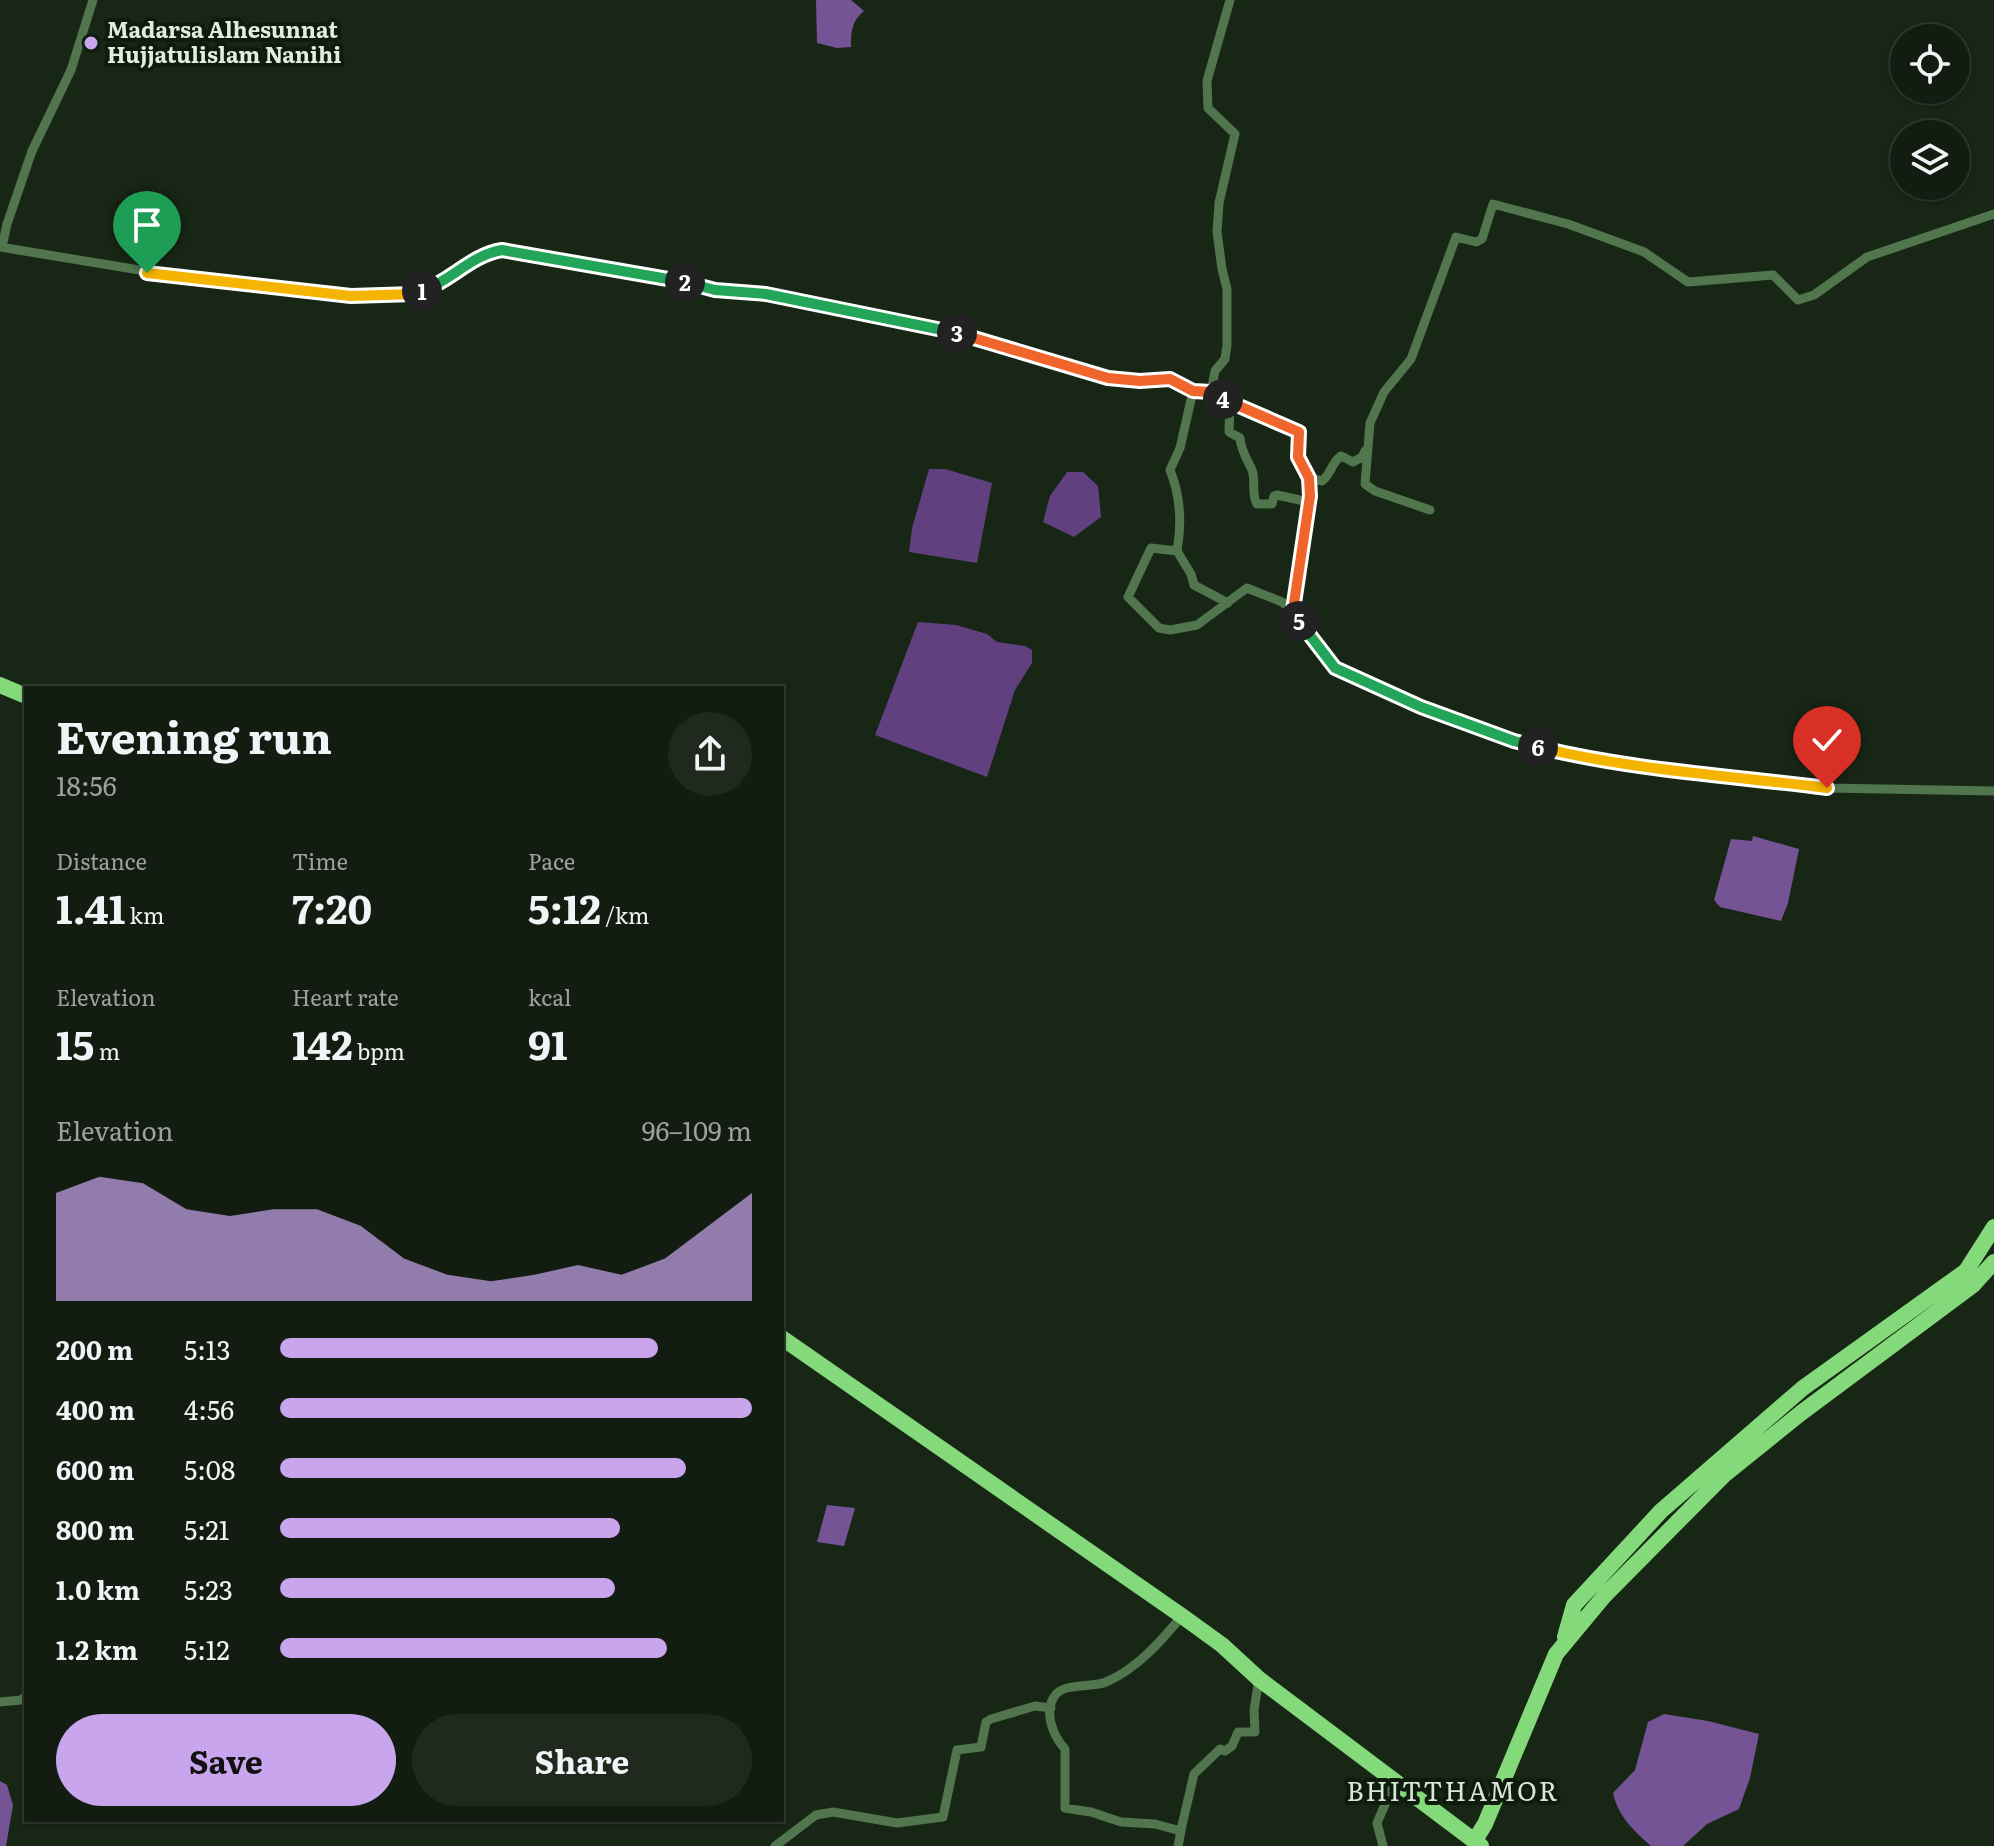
<!DOCTYPE html>
<html lang="en">
<head>
<meta charset="utf-8">
<style>
	body { margin:0; font-family:Literata,serif; background:#1f291e; color:#f1f3f6; height:100vh; display:flex; flex-direction:column; font-size:30px; white-space:nowrap }
	* { box-sizing:border-box; margin:0 }
	p { font-size:26px; color:#9ca19f }
	.icon { flex:none; width:44px; height:44px; fill:none; stroke:currentColor; stroke-width:2; stroke-linecap:round; stroke-linejoin:round }
	.map { position:relative; flex:1; overflow:hidden }
	.details { position:absolute; left:24px; top:686px; width:760px; height:1136px; display:flex; flex-direction:column; background:#121c10; border-radius:0px; box-shadow:0 2px 6px #0004,0 0 0 2px #313a30 }
	.details>* { flex:none }
	.fabs { position:absolute; left:1890px; top:24px; display:grid; gap:16px }
	.fabs a { display:grid; place-items:center; width:80px; height:80px; border-radius:50%; background:#121c10; box-shadow:0 2px 6px #0004,0 0 0 2px #313a30; font-size:40px }
	.pin { position:absolute; display:grid; place-items:center; width:68px; height:68px; color:#fff; margin:-82px -34px; border-radius:50% 50% 50% 0; rotate:-45deg; box-shadow:0 0 8px #0007 }
	.pin .icon { rotate:45deg }
	.km { position:absolute; width:40px; height:40px; margin:-20px; border-radius:50%; background:#222; color:#fff; font-size:22px; line-height:40px; text-align:center }
	.round { display:grid; place-items:center; flex:none; width:84px; height:84px; border-radius:42px; background:#1f291e }
	.head { display:flex; align-items:center; justify-content:space-between; height:136px; padding:0 32px }
	h1 { font-size:44px; font-weight:700; line-height:60px }
	.metrics { display:grid; grid-template-columns:repeat(3,1fr); gap:12px; height:136px; padding:8px 32px }
	.metrics div { display:grid; align-content:center }
	.metrics b { font-size:40px; font-weight:700 }
	.metrics small { font-size:22px; font-weight:400 }
	.metrics p { font-size:22px }
	.chart { height:224px; padding:16px 32px }
	.chart p { display:flex; justify-content:space-between }
	.chart svg { width:100%; height:144px; margin-top:8px; fill:#c9a5ee; opacity:.7 }
	.cta { display:flex; gap:16px; margin-top:auto; padding:16px 32px }
	.cta a { flex:1; height:92px; border-radius:48px; background:#c9a5ee; color:#111; font-size:32px; font-weight:700; line-height:92px; text-align:center }
	.cta a+a { background:#1f291e; color:#f1f3f6 }
	ul { padding:0 32px; list-style:none; font-size:26px }
	li { display:grid; grid-template-columns:128px 96px 1fr; align-items:center; height:60px }
	li i { height:20px; border-radius:10px; background:#c9a5ee }
	.map>svg:first-child { display:block }
	.forest { fill:#614080 }
	.water { fill:#755495 }
	.lines { fill:none; stroke-linecap:round; stroke-linejoin:round }
	.minor { stroke:#51754c; stroke-width:9 }
	.trunk { stroke:#84da7a; stroke-width:16 }
	.split-1-casing { stroke:#fff; stroke-width:16 }
	.split-2-casing { stroke:#fff; stroke-width:16 }
	.split-3-casing { stroke:#fff; stroke-width:16 }
	.split-4-casing { stroke:#fff; stroke-width:16 }
	.split-5-casing { stroke:#fff; stroke-width:16 }
	.split-6-casing { stroke:#fff; stroke-width:16 }
	.split-7-casing { stroke:#fff; stroke-width:16 }
	.split-1 { stroke:#f5b400; stroke-width:10 }
	.split-2 { stroke:#22a559; stroke-width:10 }
	.split-3 { stroke:#22a559; stroke-width:10 }
	.split-4 { stroke:#f0652b; stroke-width:10 }
	.split-5 { stroke:#f0652b; stroke-width:10 }
	.split-6 { stroke:#22a559; stroke-width:10 }
	.split-7 { stroke:#f5b400; stroke-width:10 }
	.poi-dot { fill:#c9a5ee; stroke:#0f1c0d; stroke-width:3 }
	.labels { text-anchor:middle; stroke-width:8; stroke-linejoin:round; paint-order:stroke }
	.poi-label { font-size:22px; font-weight:bold; fill:#e3ece1; stroke:#0f1c0d; text-anchor:start }
	.quarter-label { font-size:26px; letter-spacing:2px; fill:#d7e9d4; stroke:#0f1c0d }
</style>
</head>
<body>
<div class="map">
<svg width="1994" height="1846" viewBox="0 0 1994 1846">
	<rect width="100%" height="100%" fill="#182616"/>
	<path class="forest" d="M 929,469 L 945,469 L 992,483 L 977,563 L 909,552 L 912,528 Z
		M 1067,472 L 1083,472 L 1098,486 L 1101,517 L 1074,537 L 1043,522 L 1050,496 Z
		M 918,622 L 956,625 L 987,634 L 997,642 L 1025,646 L 1032,650 L 1032,663 L 1015,690 L 987,777 L 875,735 Z"/>
	<path class="water" d="M 816,0 L 851,0 L 864,11 C 852,21 851,31 851,47 L 837,48 L 817,43 Z
		M 1753,836 L 1799,849 L 1788,903 L 1781,921 L 1720,907 L 1714,900 L 1731,839 L 1752,841 Z
		M 827,1505 L 855,1508 L 844,1546 L 817,1542 Z
		M 1664,1714 L 1708,1721 L 1759,1734 L 1750,1778 L 1739,1809 L 1707,1824 L 1683,1846 L 1651,1846 C 1633,1830 1618,1816 1613,1793 L 1635,1770 L 1648,1722 Z
		M 0,1781 L 7,1785 L 13,1805 L 6,1846 L 0,1846 Z"/>
	<g class="lines">
		<path class="minor" d="M 0,247 L 206,281 L 351,296 L 414,294 L 440,285 L 484,253 L 502,250 L 684,282 L 715,290 L 766,294 L 948,330 L 1108,378 L 1140,381 L 1170,379 L 1193,391 L 1211,392 L 1299,432 L 1298,457 L 1309,478 L 1310,496 L 1293,610 L 1304,630 L 1335,668 L 1421,707 L 1514,741 L 1570,755 L 1645,766 L 1827,788 L 1994,791
			M 2,247 L 7,224 L 32,151 L 71,70 L 93,0
			M 1193,391 L 1180,448 L 1170,470 C 1181,497 1182,523 1177,551 L 1151,548 L 1128,597 L 1159,628 L 1170,630 L 1197,625 L 1247,588 L 1282,602 L 1293,610
			M 1211,392 L 1215,371 L 1225,359 L 1227,345 L 1227,289 L 1222,269 L 1217,232 L 1219,203 L 1235,134 L 1208,108 L 1207,81 L 1230,0
			M 1230,402 L 1229,432 L 1240,438 C 1241,451 1247,459 1252,470 C 1256,481 1251,494 1257,504 L 1272,504 L 1274,496 L 1277,495 L 1309,502
			M 1309,478 L 1322,481 C 1332,473 1331,463 1341,456 L 1353,462 L 1362,457 L 1365,451
			M 1430,510 L 1375,491 L 1365,484 L 1370,423 L 1384,392 L 1411,359 L 1456,237 L 1476,242 L 1482,239 L 1493,204 L 1568,224 L 1628,246 L 1644,252 L 1688,282 L 1773,275 L 1798,300 L 1814,295 L 1867,257 L 1994,214
			M 1177,551 L 1191,574 L 1194,585 L 1228,603
			M 0,1702 L 21,1700 L 26,1696
			M 1180,1834 L 1194,1774 L 1220,1749 L 1225,1751 L 1232,1746 L 1238,1732 L 1255,1732 L 1254,1710 L 1259,1679
			M 775,1846 L 816,1815 L 833,1812 L 897,1823 L 943,1817 L 957,1750 L 981,1747 L 986,1722 L 991,1719 L 1035,1706 L 1051,1708
			M 1178,1846 L 1181,1831 L 1155,1824 L 1121,1822 L 1091,1812 L 1065,1808 L 1065,1749 C 1053,1736 1044,1713 1054,1697 C 1062,1682 1092,1688 1106,1682 C 1137,1669 1161,1641 1182,1616
			M 1383,1846 L 1377,1823 L 1395,1781"/>
		<path class="trunk" d="M 0,685 L 26,696
			M 782,1338 L 1182,1616 L 1222,1645 L 1259,1679 L 1481,1846
			M 1565,1637 L 1574,1605 L 1661,1511 L 1803,1388 L 1966,1271 L 1994,1227
			M 1475,1840 L 1485,1824 L 1556,1654 L 1605,1595 L 1724,1475 L 1801,1413 L 1973,1285 L 1994,1262"/>
	</g>
	<g class="lines">
		<g class="split-1-casing">
			<path id="split-1" d="M 147,273 L 351,296 L 414,294 L 422,291"/>
		</g>
		<g class="split-2-casing">
			<path id="split-2" d="M 422,291 C 451,281 471,255 502,250 L 685,282"/>
		</g>
		<g class="split-3-casing">
			<path id="split-3" d="M 685,282 L 715,290 L 766,294 L 957,333"/>
		</g>
		<g class="split-4-casing">
			<path id="split-4" d="M 957,333 L 1108,378 L 1140,381 L 1170,379 L 1193,391 L 1211,392 L 1223,399"/>
		</g>
		<g class="split-5-casing">
			<path id="split-5" d="M 1223,399 L 1299,432 L 1298,457 L 1309,478 L 1310,496 L 1293,610 L 1299,621"/>
		</g>
		<g class="split-6-casing">
			<path id="split-6" d="M 1299,621 L 1335,668 L 1421,707 L 1514,741 L 1538,747"/>
		</g>
		<g class="split-7-casing">
			<path id="split-7" d="M 1538,747 C 1632,770 1731,776 1827,788"/>
		</g>
		<use href="#split-1" class="split-1"/>
		<use href="#split-2" class="split-2"/>
		<use href="#split-3" class="split-3"/>
		<use href="#split-4" class="split-4"/>
		<use href="#split-5" class="split-5"/>
		<use href="#split-6" class="split-6"/>
		<use href="#split-7" class="split-7"/>
	</g>
	<circle class="poi-dot" cx="91" cy="43" r="8"/>
	<g class="labels">
		<g class="poi-label">
			<text x="107" y="38">Madarsa Alhesunnat<tspan x="107" dy="25">Hujjatulislam Nanihi</tspan></text>
		</g>
		<g class="quarter-label">
			<text x="1453" y="1801">BHITTHAMOR</text>
		</g>
	</g>
</svg>
<div class="fabs">
<a><svg class="icon" aria-label="locate" viewBox="0 0 24 24"><circle cx="12" cy="12" r="6"/><path d="M12 2v4M12 18v4M2 12h4M18 12h4"/></svg></a>
<a><svg class="icon" aria-label="layers" viewBox="0 0 24 24"><path d="M12 4l9 5-9 5-9-5zM3 14l9 5 9-5"/></svg></a>
</div>
<div class="pin" style="left:147px;top:273px;background:#1e9e55"><svg class="icon" aria-label="arrive" viewBox="0 0 24 24"><path d="M6 21V4h12l-3 4 3 4H6"/></svg></div>
<div class="pin" style="left:1827px;top:788px;background:#d93025"><svg class="icon" aria-label="check" viewBox="0 0 24 24"><path d="M5 12l5 5 9-10"/></svg></div>
<b class="km" style="left:422px;top:291px">1</b>
<b class="km" style="left:685px;top:282px">2</b>
<b class="km" style="left:957px;top:333px">3</b>
<b class="km" style="left:1223px;top:399px">4</b>
<b class="km" style="left:1299px;top:621px">5</b>
<b class="km" style="left:1538px;top:747px">6</b>
<section class="details">
<div class="head"><div><h1>Evening run</h1><p>18:56</p></div><a class="round"><svg class="icon" aria-label="share" viewBox="0 0 24 24"><path d="M12 15V3M7 8l5-5 5 5M5 13v7h14v-7"/></svg></a></div>
<div class="metrics">
<div><p>Distance</p><b>1.41<small> km</small></b></div>
<div><p>Time</p><b>7:20</b></div>
<div><p>Pace</p><b>5:12<small> /km</small></b></div>
</div>
<div class="metrics">
<div><p>Elevation</p><b>15<small> m</small></b></div>
<div><p>Heart rate</p><b>142<small> bpm</small></b></div>
<div><p>kcal</p><b>91</b></div>
</div>
<div class="chart"><p><span>Elevation</span>96–109 m</p>
<svg viewBox="0 0 160 44" preserveAspectRatio="none"><path d="M0 44V11L10 6L20 8L30 16L40 18L50 16L60 16L70 21L80 31L90 36L100 38L110 36L120 33L130 36L140 31L150 21L160 11V44z"/></svg>
</div>
<ul>
<li><b>200 m</b>5:13<i style="width:80%"></i></li>
<li><b>400 m</b>4:56<i style="width:100%"></i></li>
<li><b>600 m</b>5:08<i style="width:86%"></i></li>
<li><b>800 m</b>5:21<i style="width:72%"></i></li>
<li><b>1.0 km</b>5:23<i style="width:71%"></i></li>
<li><b>1.2 km</b>5:12<i style="width:82%"></i></li>
</ul>
<div class="cta"><a>Save</a><a>Share</a></div>
</section>
</div>
</body>
</html>
